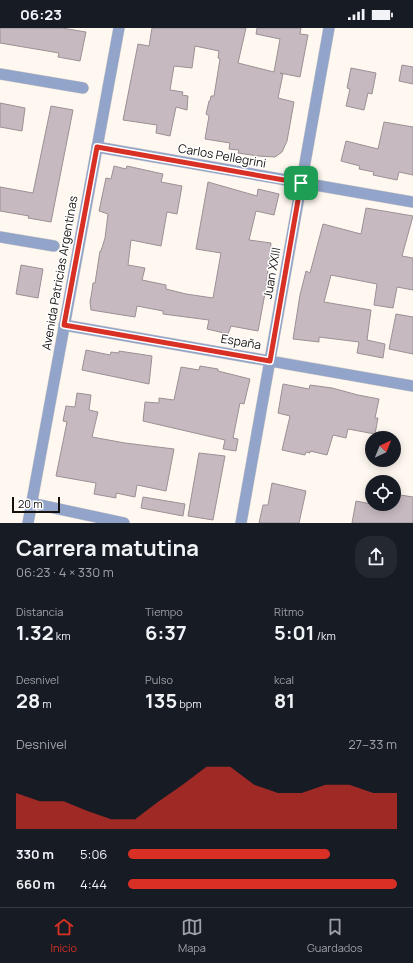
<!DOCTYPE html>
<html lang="es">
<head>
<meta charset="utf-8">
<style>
	body { margin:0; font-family:Manrope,sans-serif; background:#242831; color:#f1f3f6; height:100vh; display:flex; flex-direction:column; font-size:15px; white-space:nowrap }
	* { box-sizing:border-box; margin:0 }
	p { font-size:13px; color:#9ea1a6 }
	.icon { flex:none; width:22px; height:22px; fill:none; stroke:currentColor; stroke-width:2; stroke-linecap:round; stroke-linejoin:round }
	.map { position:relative; height:495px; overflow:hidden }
	.panel { display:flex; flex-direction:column; background:#171b24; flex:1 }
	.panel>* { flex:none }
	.needle { width:26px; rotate:43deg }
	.tools { position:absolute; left:365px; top:403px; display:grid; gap:8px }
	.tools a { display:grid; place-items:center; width:36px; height:36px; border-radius:50%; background:#171b24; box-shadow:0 2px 10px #0003; font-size:20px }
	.scale { position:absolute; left:12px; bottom:10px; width:48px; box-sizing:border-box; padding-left:4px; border:2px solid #14110e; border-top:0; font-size:11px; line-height:14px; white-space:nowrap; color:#14110e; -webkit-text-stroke:3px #fff; paint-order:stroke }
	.pin { position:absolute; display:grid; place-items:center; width:34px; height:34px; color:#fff; margin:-17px; border-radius:8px; box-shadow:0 2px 6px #0006 }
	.round { display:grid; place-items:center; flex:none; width:42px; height:42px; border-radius:16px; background:#242831 }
	.overview { display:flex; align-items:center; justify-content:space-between; height:68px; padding:0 16px }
	h1 { font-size:22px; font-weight:700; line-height:30px }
	.stats { display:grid; grid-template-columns:repeat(3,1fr); gap:6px; height:68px; padding:4px 16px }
	.stats div { display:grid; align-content:center }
	.stats b { font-size:20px; font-weight:700 }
	.stats small { font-size:11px; font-weight:400 }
	.stats p { font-size:11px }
	.chart { height:112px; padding:8px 16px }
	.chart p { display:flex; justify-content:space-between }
	.chart svg { width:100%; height:72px; margin-top:4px; fill:#d93025; opacity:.7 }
	ul { padding:0 16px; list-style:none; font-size:13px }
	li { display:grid; grid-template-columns:64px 48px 1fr; align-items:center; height:30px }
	li i { height:10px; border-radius:5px; background:#d93025 }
	.status { display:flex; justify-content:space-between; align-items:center; height:28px; padding:0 20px; background:#171b24; direction:ltr }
	.status svg { height:11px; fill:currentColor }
	.menu { display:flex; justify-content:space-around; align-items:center; height:56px; border-top:1px solid #363941; background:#171b24; font-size:11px; color:#9ea1a6 }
	.menu a { display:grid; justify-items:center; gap:2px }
	.menu .selected { color:#d93025 }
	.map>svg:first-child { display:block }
	.building { fill:#c6bac0; stroke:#9b9095 }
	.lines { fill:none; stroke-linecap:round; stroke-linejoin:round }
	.minor-casing { stroke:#d9d3cc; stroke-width:12 }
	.tertiary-casing { stroke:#d9d3cc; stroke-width:12 }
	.minor { stroke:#92a4c9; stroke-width:11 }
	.tertiary { stroke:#92a4c9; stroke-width:11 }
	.route-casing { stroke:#fff; stroke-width:8 }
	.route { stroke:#d93025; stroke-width:5 }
	.labels { text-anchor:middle; stroke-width:3; stroke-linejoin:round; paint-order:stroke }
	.street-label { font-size:12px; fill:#14110e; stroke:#fff }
</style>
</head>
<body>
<div class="status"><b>06:23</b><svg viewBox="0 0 49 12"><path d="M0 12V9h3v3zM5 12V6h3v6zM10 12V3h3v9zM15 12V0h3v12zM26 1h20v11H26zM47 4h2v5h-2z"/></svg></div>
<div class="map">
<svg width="413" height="495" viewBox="0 0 413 495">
	<rect width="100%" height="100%" fill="#fff8f0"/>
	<path class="building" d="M 0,0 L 62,0 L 86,4 L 80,33 L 58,29 L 59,25 L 0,15 Z
		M 152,0 L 246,0 L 238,35 L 274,44 L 280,11 L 256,6 L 257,0 L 301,0 L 300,6 L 308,7 L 300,49 L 280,45 L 283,46 L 278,70 L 294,74 L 287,113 L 282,124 L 275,129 L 258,128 L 238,125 L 239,122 L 229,121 L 230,115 L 205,111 L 209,88 L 206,86 L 209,73 L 210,73 L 211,68 L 214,68 L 220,31 L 218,30 L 219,23 L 195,18 L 192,40 L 174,38 L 170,62 L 183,64 L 182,67 L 188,68 L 187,82 L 176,79 L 170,108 L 156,105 L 157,97 L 123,92 L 138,16 L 149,18 Z
		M 402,37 L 413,39 L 413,56 L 399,53 Z
		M 351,40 L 376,45 L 372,66 L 368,65 L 364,82 L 346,78 L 350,61 L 347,60 Z
		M 0,75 L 25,80 L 22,103 L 0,99 Z
		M 51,78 L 73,82 L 51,194 L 28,190 L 29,188 L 0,183 L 0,159 L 33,165 Z
		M 384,94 L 413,99 L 413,147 L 399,144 L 397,152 L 373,147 L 374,144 L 359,141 L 360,138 L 341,133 L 346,113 L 378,121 Z
		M 114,138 L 126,141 L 127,138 L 163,146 L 161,154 L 182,158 L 177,186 L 167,184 L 161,218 L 131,212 L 128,237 L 145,240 L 142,252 L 166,257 L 166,261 L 186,266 L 213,270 L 221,225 L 196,221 L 208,154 L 257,168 L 258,161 L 279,166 L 274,187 L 256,183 L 249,212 L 271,215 L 266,260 L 258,303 L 231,298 L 228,306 L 207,301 L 209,292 L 163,286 L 163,283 L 137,278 L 135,289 L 91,282 L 90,274 L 92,263 L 93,255 L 95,255 L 100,223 L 101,223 L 105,210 L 108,186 L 99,183 L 106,150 L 111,151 Z
		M 366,180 L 413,188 L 402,228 L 413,230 L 413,262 L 397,259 L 393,280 L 374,277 L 377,256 L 331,247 L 324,274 L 371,282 L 367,312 L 385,316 L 383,330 L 357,325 L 359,314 L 319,309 L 319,314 L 293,311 L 300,267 L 306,243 L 310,245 L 323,196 L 361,206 Z
		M 21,237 L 43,241 L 38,270 L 16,266 Z
		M 396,286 L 413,289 L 413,326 L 389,321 Z
		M 86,322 L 110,327 L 111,324 L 119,325 L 119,323 L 152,328 L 149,356 L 82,342 Z
		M 200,338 L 218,341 L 218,343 L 250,351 L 244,376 L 240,375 L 233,410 L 238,411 L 236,423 L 223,421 L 225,412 L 143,393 L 145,374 L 159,375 L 159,370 L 174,372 L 181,339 L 199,342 Z
		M 283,356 L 309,361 L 310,357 L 332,360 L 358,367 L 379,371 L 375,390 L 378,390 L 375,406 L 348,401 L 346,410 L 333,407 L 327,427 L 310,423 L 310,425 L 306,424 L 305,427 L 282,422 L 290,388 L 278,385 Z
		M 77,365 L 91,367 L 89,382 L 98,384 L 92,409 L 125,415 L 174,421 L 166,463 L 137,457 L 135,469 L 116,465 L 116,470 L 94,466 L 96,455 L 56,448 L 67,394 L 63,393 L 66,378 L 75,379 Z
		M 199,425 L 225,428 L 213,492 L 188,488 Z
		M 272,455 L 306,463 L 299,495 L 259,495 L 263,477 L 268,477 Z
		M 394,466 L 413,469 L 413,495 L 352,495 L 356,473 L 371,476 L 394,476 Z
		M 143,469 L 185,476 L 183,488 L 141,480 Z"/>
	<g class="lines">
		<g class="minor-casing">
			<path id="minor" d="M 0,46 L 83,60
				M 97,119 L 413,174
				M 0,209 L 54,218
				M 64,297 L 413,358
				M 31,475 L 124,495
				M 241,495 L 329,0"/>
		</g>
		<g class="tertiary-casing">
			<path id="tertiary" d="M 28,495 L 119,0"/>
		</g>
		<use href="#minor" class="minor"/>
		<use href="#tertiary" class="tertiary"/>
	</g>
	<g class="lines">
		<g class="route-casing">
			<path id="route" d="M 97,119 L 301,155 L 270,333 L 64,297 Z"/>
		</g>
		<use href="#route" class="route"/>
	</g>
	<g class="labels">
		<g class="street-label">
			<text transform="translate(222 128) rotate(10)" y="4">Carlos Pellegrini</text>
			<text transform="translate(60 245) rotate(-80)" y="4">Avenida Patricias Argentinas</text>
			<text transform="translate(272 245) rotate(-80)" y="4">Juan XXIII</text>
			<text transform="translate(241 314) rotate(10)" y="4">España</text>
		</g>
	</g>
</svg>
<div class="tools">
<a><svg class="needle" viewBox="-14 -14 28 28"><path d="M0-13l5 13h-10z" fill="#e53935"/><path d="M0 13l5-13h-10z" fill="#9ea1a6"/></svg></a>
<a><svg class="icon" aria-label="locate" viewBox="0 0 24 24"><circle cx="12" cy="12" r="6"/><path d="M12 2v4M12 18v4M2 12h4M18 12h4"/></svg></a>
</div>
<div class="scale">20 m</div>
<div class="pin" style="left:301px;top:155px;background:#1e9e55"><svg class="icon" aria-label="arrive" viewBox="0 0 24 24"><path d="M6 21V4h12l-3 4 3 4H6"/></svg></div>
</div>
<section class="panel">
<div class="overview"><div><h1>Carrera matutina</h1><p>06:23 · 4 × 330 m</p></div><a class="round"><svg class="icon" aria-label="share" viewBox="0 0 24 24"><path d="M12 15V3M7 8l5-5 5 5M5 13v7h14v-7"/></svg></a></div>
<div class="stats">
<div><p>Distancia</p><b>1.32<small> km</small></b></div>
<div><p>Tiempo</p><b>6:37</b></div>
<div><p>Ritmo</p><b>5:01<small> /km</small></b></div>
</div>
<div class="stats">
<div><p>Desnivel</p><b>28<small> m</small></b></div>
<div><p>Pulso</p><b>135<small> bpm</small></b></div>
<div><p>kcal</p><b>81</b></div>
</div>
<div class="chart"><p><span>Desnivel</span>27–33 m</p>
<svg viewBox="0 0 160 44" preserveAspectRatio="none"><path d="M0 44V22L10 27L20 27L30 33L40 38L50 38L60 27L70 17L80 6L90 6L100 17L110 22L120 22L130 17L140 17L150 22L160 22V44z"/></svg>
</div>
<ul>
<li><b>330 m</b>5:06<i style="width:75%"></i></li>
<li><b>660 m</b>4:44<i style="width:100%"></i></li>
</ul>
</section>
<nav class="menu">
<a class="selected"><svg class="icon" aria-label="home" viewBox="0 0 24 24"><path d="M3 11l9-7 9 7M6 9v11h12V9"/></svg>Inicio</a>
<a><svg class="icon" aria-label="map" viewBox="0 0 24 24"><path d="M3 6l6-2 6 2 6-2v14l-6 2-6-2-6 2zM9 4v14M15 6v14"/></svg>Mapa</a>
<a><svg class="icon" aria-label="saved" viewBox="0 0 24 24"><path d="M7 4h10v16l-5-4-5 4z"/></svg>Guardados</a>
</nav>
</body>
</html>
